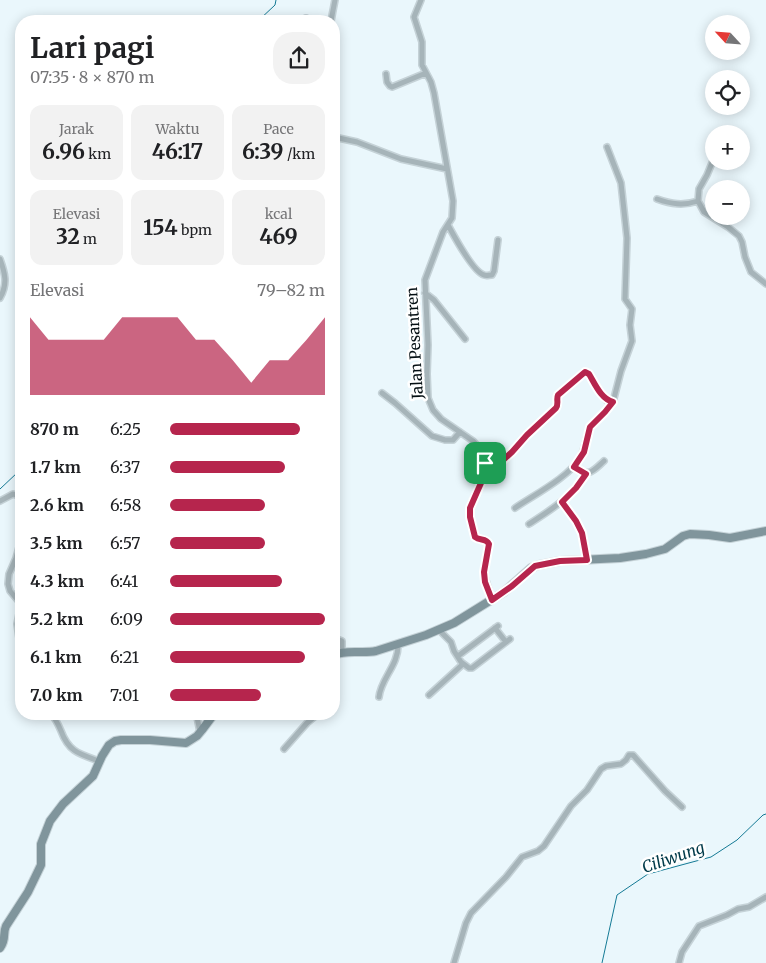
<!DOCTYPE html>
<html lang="id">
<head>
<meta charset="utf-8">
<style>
	body { margin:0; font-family:Merriweather,serif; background:#f2f2f2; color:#202124; height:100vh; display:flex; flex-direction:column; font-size:19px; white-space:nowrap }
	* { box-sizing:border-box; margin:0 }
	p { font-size:16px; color:#757577 }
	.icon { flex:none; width:28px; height:28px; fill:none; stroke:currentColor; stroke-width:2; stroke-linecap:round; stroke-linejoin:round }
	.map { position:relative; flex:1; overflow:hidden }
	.side { position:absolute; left:15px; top:15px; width:325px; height:705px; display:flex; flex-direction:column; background:#fff; border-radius:20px; box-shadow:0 2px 12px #0003 }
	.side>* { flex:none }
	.needle { width:32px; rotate:296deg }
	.buttons { position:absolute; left:705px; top:15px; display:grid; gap:10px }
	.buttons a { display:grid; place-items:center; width:45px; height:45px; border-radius:50%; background:#fff; box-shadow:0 2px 12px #0003; font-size:25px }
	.pin { position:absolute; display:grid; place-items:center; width:42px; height:42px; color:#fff; margin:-21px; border-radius:10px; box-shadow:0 2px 8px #0006 }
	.round { display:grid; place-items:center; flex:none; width:52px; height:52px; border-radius:20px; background:#f2f2f2 }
	.overview { display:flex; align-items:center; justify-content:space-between; height:85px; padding:0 15px }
	h1 { font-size:28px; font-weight:700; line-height:38px }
	.metrics { display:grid; grid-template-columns:repeat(3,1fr); gap:8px; height:85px; padding:5px 15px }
	.metrics div { display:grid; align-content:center; border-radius:12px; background:#f2f2f2; text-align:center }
	.metrics b { font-size:21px; font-weight:700 }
	.metrics small { font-size:14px; font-weight:400 }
	.metrics p { font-size:14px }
	.chart { height:140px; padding:10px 15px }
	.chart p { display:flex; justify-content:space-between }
	.chart svg { width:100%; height:90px; margin-top:5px; fill:#b6254d; opacity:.7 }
	ul { padding:0 15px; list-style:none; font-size:16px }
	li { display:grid; grid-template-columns:80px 60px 1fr; align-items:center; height:38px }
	li i { height:12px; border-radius:6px; background:#b6254d }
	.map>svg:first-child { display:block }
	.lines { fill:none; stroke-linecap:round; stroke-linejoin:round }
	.stream { stroke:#147a95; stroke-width:1 }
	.street-casing { stroke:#c5d2d7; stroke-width:8 }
	.secondary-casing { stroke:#c5d2d7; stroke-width:10 }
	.street { stroke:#a6b4b9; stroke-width:5 }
	.secondary { stroke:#80959c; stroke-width:8 }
	.route-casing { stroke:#fff; stroke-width:10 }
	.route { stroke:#b6254d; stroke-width:6 }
	.labels { text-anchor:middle; stroke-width:5; stroke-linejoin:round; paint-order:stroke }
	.street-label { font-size:15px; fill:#040e12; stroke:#fff }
	.water-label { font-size:16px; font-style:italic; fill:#003a49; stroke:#fff }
</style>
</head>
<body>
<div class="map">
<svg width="766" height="963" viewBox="0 0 766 963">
	<rect width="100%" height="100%" fill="#eaf7fc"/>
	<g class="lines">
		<path class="stream" d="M 258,21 L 275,5 L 276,0
			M 21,399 L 18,410 L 21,424
			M 0,489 L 18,472 L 21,463
			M 602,963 L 617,895 L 648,874 L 711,857 L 737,840 L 763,815 L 766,814"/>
		<g class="street-casing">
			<path id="street" d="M 421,0 L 414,17 L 422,42 L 422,65 L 431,82 L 434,93 L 453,201 L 452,218 L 443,232 L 425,280 L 428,345 L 427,374 L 428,398 L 433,410 L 441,419 L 473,441 L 480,449 L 483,454 L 485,463 L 481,481 L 471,504 L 469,513 L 475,537 L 478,539 L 486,541 L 489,544 L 484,574 L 492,600
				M 306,21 L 306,18
				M 331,21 L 335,0
				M 386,74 L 387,82 L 390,86 L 392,87 L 426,73
				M 334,137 L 357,142 L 401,159 L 447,169
				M 657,199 C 671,204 683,206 698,201 L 704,212 L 728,227 L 739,236 L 742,242 L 745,257 L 751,272 L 766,284
				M 698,201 L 699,189 L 707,175 L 714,158
				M 448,225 C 454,236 473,272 484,275 C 486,276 489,275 492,275 L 494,271 L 498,240
				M 0,259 C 5,273 8,284 0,298
				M 425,293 L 434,300 L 465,339
				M 382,393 L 395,403 L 432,436 L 445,440 L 453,440 L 460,432
				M 485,463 L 496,464 L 502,461 L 512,452 L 527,435 L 556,408 C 559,404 556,399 558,395 L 584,372 L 588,373 L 603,396 L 607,401 L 613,402 L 621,371 L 632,341 L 630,325 L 632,309 L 625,299 L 627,238 L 621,183 L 607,147
				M 574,467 C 589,478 593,471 604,461
				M 0,501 L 13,494 L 21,497
				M 562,502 L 576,521 L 582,533 L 587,560
				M 515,508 C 534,495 569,477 580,458 C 586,448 585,435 592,425 C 598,417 607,412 613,402
				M 529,524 C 551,510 572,497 586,473
				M 21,540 L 16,558 L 9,574 L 8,584 L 10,591 L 21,604 L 17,624 L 21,652
				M 495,628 L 506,642
				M 439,630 L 451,642 L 454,651 L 461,662 L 469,668 L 472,668 L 510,639
				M 334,638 L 342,641 L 342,652
				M 458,656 L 498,626
				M 429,695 L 463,664
				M 379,697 C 381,678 399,665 398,644
				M 51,714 C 56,719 58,724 61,731 C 69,752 79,754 99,761
				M 195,714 L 197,717 L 200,732
				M 284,749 L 307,723 L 318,714
				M 454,963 L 466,923 L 471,913 L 506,877 L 522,857 L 538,851 L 544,846 L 571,806 L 587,790 L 601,769 L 606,766 L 621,764 L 626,760 L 629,755 L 633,755 L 665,791 L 682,807
				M 679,963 L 682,952 L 699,926 L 727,915 L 738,909 L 749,907 L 766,897"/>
		</g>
		<g class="secondary-casing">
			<path id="secondary" d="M 334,655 C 347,649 362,654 376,651 L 426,635 L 454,623 L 504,592 L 531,568 L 539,565 L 560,561 L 620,558 L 646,554 L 665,549 L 683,536 L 690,534 L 709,535 L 730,538 L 766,531
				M 0,948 C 7,938 2,935 6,926 L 28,892 L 41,865 L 41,844 L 50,821 L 63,804 L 93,776 L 102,756 L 109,745 L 115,741 L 121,740 L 150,740 L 186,743 L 197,736 L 202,730 L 214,714"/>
		</g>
		<use href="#street" class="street"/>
		<use href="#secondary" class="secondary"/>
	</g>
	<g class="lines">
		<g class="route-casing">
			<path id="route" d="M 585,372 L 589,374 C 595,384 601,399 613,402 L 605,412 L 590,427 L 584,452 L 574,467 L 586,474 L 576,488 L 562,502 L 576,521 L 582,533 L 587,560 L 560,561 L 535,566 L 512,586 L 492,600 L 485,582 L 484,572 L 489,544 C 486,538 480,541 475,537 L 470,517 L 470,508 L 481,483 L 485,463 L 496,464 L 502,461 L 512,452 L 527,435 L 556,408 C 559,404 556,399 558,395 Z"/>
		</g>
		<use href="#route" class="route"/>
	</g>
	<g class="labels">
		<g class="street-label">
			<text transform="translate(415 343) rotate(-93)" y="5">Jalan Pesantren</text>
		</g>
		<g class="water-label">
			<text transform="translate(673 857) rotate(-19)" y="6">Ciliwung</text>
		</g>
	</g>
</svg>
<div class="buttons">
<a><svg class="needle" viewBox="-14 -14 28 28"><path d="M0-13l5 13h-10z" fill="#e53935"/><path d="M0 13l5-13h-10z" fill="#757577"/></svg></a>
<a><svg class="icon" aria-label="locate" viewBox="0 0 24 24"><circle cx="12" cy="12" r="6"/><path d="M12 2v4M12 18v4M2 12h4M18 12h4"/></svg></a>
<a>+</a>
<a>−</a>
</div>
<div class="pin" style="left:485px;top:463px;background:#1e9e55"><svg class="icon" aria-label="arrive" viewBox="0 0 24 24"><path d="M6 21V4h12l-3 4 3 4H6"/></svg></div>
<section class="side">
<div class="overview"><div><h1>Lari pagi</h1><p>07:35 · 8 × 870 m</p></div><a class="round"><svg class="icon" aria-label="share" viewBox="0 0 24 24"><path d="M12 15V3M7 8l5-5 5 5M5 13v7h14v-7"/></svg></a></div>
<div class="metrics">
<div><p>Jarak</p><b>6.96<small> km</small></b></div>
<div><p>Waktu</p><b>46:17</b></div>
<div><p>Pace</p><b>6:39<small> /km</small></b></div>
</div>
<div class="metrics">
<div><p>Elevasi</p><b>32<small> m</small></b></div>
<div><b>154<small> bpm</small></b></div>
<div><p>kcal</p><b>469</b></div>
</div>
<div class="chart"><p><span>Elevasi</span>79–82 m</p>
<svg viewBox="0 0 160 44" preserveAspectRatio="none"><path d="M0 44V6L10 17L20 17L30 17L40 17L50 6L60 6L70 6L80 6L90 17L100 17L110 27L120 38L130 27L140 27L150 17L160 6V44z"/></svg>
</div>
<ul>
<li><b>870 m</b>6:25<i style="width:84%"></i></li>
<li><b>1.7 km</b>6:37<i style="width:74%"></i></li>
<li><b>2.6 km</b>6:58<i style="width:61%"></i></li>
<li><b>3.5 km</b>6:57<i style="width:61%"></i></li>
<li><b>4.3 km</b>6:41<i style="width:72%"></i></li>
<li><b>5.2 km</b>6:09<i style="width:100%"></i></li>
<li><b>6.1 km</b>6:21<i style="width:87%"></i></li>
<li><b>7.0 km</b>7:01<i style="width:59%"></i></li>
</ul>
</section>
</div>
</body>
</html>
